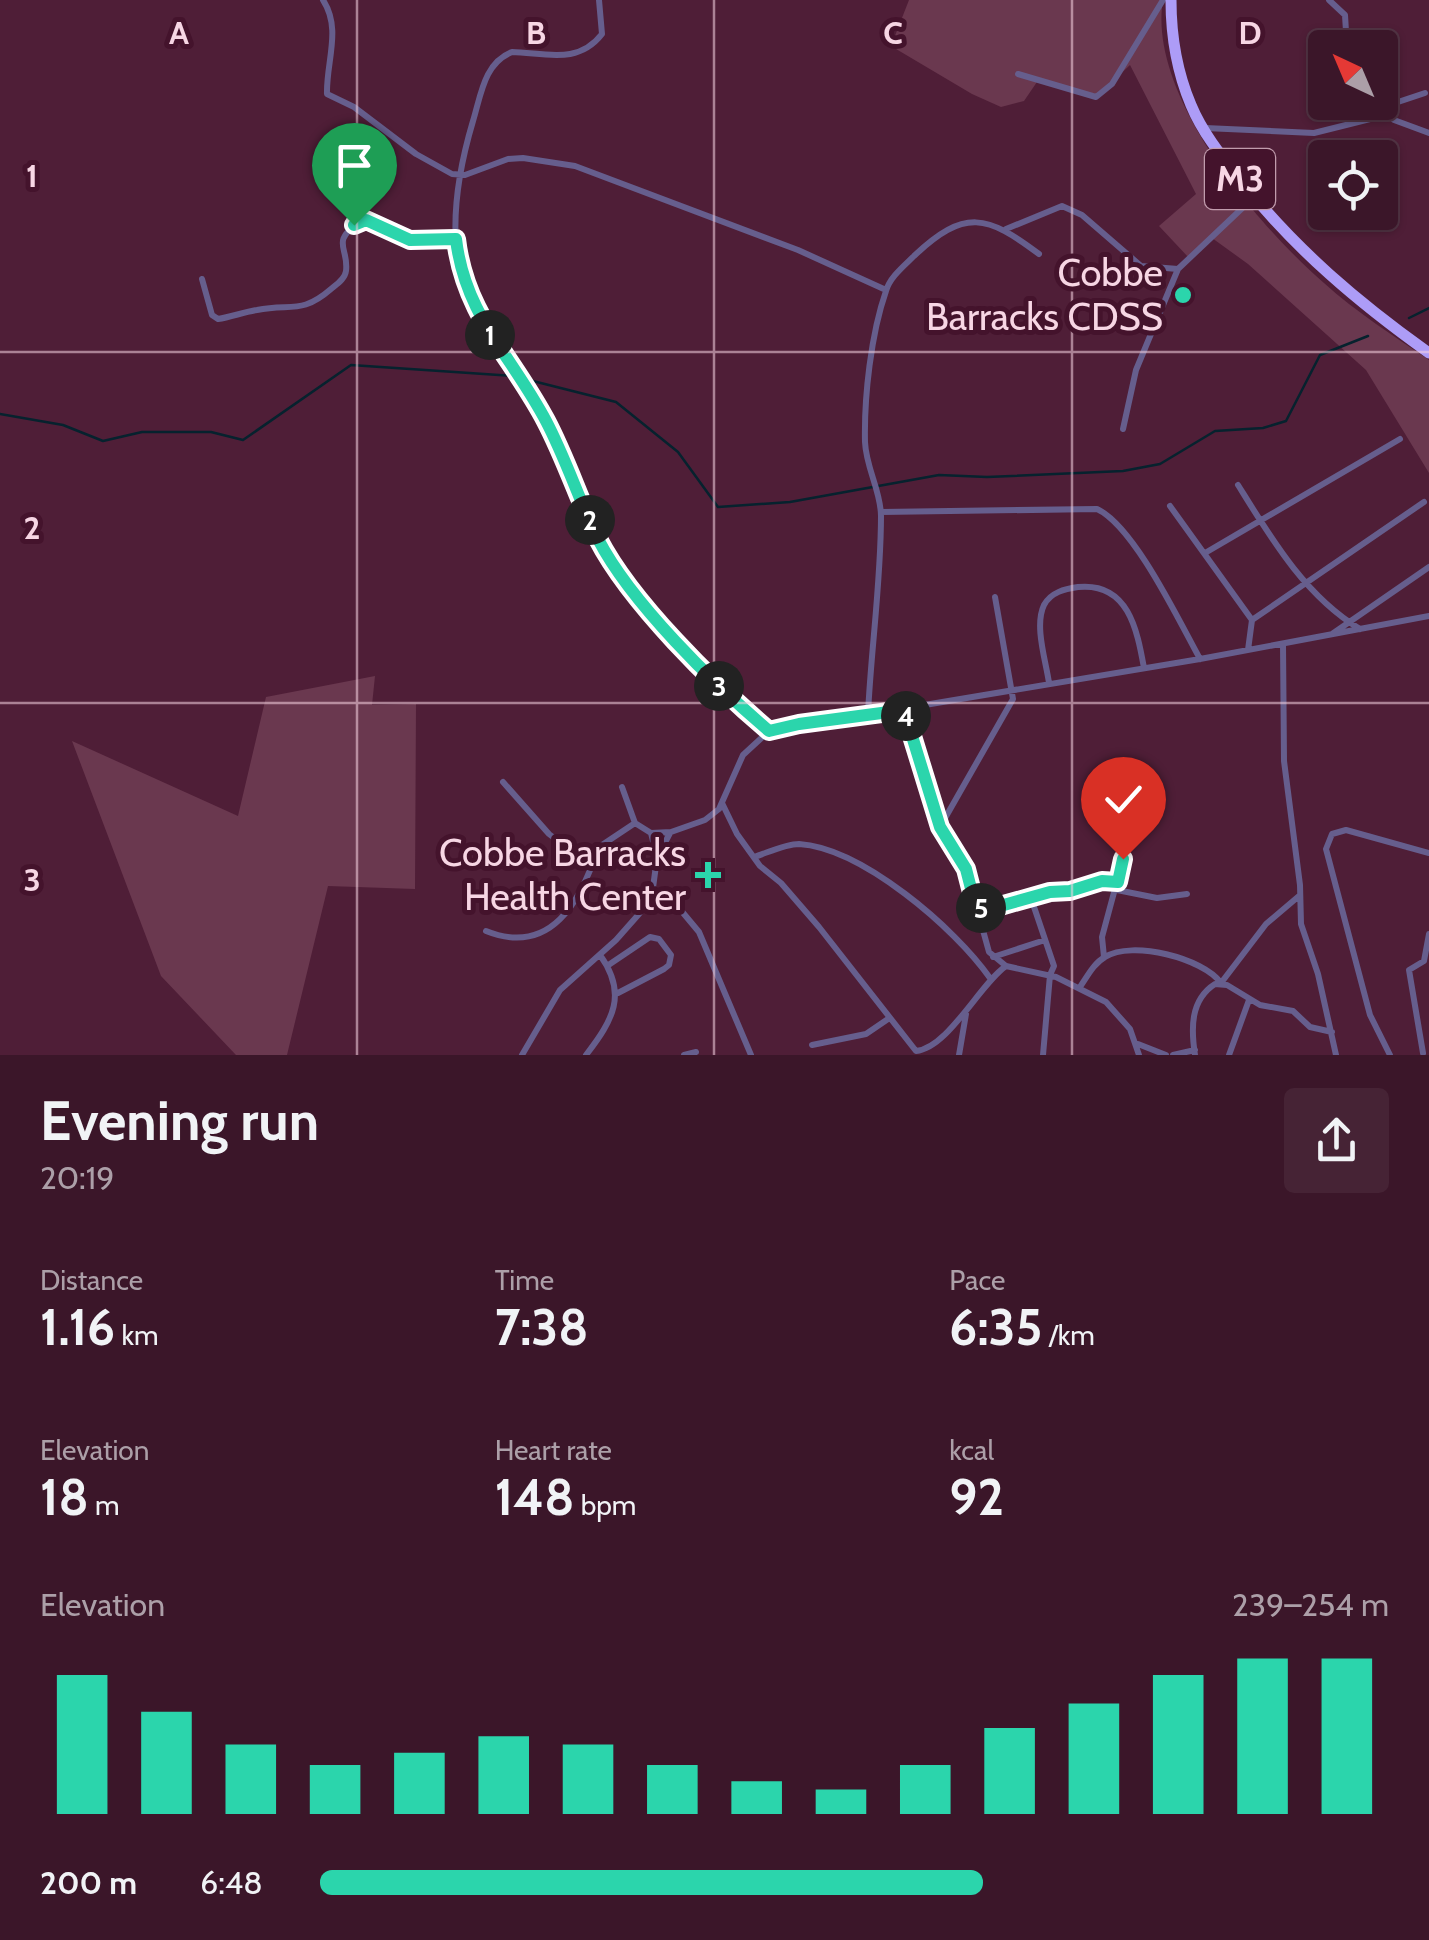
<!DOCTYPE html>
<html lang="en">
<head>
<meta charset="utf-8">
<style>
	body { margin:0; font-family:Cabin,sans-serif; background:#462335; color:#f1f3f6; height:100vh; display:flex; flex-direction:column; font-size:38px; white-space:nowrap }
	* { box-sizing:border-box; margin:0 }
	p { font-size:32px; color:#ac9fa8 }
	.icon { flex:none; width:55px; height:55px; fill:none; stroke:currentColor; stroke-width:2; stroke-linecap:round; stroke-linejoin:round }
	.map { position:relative; height:1055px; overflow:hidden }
	.sheet { display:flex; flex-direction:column; background:#3b1629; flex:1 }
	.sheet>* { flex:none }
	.needle { width:65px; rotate:316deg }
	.controls { position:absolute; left:1308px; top:30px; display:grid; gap:20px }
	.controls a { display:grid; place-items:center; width:90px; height:90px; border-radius:10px; background:#3b1629; box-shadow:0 2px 8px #0004,0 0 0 2px #543546; font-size:50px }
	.pin { position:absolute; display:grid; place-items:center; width:85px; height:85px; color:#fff; margin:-102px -42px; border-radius:50% 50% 50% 0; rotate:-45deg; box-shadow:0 0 10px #0007 }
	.pin .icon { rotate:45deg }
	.km { position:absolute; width:50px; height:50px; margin:-25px; border-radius:50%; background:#222; color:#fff; font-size:28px; line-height:50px; text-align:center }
	.round { display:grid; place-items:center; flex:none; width:105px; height:105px; border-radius:10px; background:#462335 }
	.overview { display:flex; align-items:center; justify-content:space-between; height:170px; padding:0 40px }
	h1 { font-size:55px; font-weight:800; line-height:75px }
	.stats { display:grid; grid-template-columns:repeat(3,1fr); gap:15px; height:170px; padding:10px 40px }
	.stats div { display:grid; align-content:center }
	.stats b { font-size:50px; font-weight:800 }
	.stats small { font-size:28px; font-weight:400 }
	.stats p { font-size:28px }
	.chart { height:280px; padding:20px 40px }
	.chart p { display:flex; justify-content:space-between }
	.chart svg { width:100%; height:180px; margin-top:10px; stroke:#2bd5ac; stroke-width:6 }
	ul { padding:0 40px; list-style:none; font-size:32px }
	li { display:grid; grid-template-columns:160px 120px 1fr; align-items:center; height:75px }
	li i { height:25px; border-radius:12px; background:#2bd5ac }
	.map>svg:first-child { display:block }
	.green { fill:#6a384f }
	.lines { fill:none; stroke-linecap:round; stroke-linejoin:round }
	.stream { stroke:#06222e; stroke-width:2.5 }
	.street { stroke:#665e8d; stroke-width:6 }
	.highway { stroke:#ad9cf7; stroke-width:11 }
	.route-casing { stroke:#fff; stroke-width:20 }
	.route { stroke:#2bd5ac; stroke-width:12 }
	.grid { fill:none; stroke:#f7d6e4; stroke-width:2.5; stroke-opacity:0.55 }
	.poi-dot { fill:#2bd5ac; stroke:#44132c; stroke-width:4 }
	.labels { text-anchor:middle; stroke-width:10; stroke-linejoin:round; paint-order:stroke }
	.shield { fill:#44132c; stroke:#c19cad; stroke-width:2.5 }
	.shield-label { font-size:35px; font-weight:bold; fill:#f7d6e4 }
	.poi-label { font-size:38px; fill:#f7d6e4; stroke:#44132c; text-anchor:end }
	.grid-label { font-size:32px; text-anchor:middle; font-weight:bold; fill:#f7d6e4; stroke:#44132c; stroke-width:10; stroke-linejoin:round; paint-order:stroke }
</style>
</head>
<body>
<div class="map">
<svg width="1429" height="1055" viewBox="0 0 1429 1055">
	<rect width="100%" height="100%" fill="#4f1e37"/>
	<path class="green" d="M 909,0 L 1163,0 C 1147,94 1257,225 1324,283 C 1356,312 1394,336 1429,360 L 1429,473 L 1366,370 L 1248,264 L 1212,238 L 1189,258 L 1159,226 L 1196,194 L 1130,65 L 1096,97 L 1039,79 L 1024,101 L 1001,107 L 972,94 L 891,46 Z
		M 375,676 L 372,705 L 416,704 L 415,889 L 328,886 L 287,1055 L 236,1055 L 161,976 L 72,741 L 238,816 L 266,697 Z"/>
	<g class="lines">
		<path class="stream" d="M 1409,318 L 1429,308
			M 521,378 L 616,402 L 678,452 L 718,507 L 790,502 L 939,475 L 987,477 L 1123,471 L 1160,464 L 1215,431 L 1263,428 L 1286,421 L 1320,355 L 1368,336
			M 0,414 L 63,425 L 103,441 L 142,432 L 211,432 L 243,440 L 351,365 L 513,376"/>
		<path class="street" d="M 323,0 C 342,29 326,62 327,94 L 354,107 L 416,154 L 452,174 L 465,175 L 508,159 L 523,158 L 575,166 L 798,250 L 886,290
			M 599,0 L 602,34 C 578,65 546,53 512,52 C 484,63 481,95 473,121 C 459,168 449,222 460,271 C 472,324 515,369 542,415 C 566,454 578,499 599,539 C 633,606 712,683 769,731
			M 1329,0 L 1345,15 L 1347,48
			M 1018,74 L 1096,97 L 1112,84 L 1163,0
			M 1374,102 L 1394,120 L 1429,133
			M 1376,103 L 1392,104 L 1425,93
			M 1205,128 L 1314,133 L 1386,115
			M 1006,229 L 1062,206 L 1082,215 L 1141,266 L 1178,269
			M 202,279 L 212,315 L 218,319 C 231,317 244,312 257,310 C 291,303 301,315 331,289 C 337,284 345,279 346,271 C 349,247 330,243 359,222 L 379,225 L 410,240 L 457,239
			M 1123,429 L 1136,370 L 1178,269 L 1253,198
			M 1238,485 C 1271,538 1305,596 1360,629
			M 1170,506 L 1252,620 L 1248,650
			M 881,512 L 1097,509 C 1134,526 1179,621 1200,659
			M 1205,553 L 1400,439
			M 1252,620 L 1424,502
			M 1332,634 L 1429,567
			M 1283,644 L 1284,761 L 1300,885 L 1301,924 L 1318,974 L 1336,1055
			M 1049,683 C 1046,661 1034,626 1044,605 C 1051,592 1065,589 1078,587 C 1128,582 1137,629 1144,668
			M 904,710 L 942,832 L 966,869 L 989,952 L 1006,966 L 1056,977 L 1106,1002 L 1130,1029 L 1139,1055
			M 868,714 C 871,649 881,582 881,516 C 881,491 866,468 865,442 C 864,397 871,334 886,291 C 890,277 904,266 914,256 C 965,208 987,215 1039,254
			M 503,782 L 549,834 L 571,851 L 599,847 L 635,823
			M 622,787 L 635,823 L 651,833 L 671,832 L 705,820 L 719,809 L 743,755 L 769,731 L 1200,659 L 1429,616
			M 722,803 L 737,834 L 760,866 L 781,883 L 819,927 L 916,1051 C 948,1048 980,984 1006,966
			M 940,827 L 1013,699 L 995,597
			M 651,833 L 657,857
			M 754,857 C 767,853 785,844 799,844 C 862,848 955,928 990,978
			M 1117,890 L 1157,898 L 1187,894
			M 652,895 L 679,908 L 699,932 L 751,1055
			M 1031,898 L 1054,966 L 1050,975 L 1043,1055
			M 976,908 L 993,908 L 1102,881 L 1118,882
			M 486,931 C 551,957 581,901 598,848
			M 993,957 L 1045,940
			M 1104,957 L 1102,937 L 1123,859
			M 607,966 L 650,937 L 659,939 L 671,955 L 669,965 L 664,969 L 618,993
			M 1080,987 C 1087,977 1094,963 1105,957 C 1132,940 1203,958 1221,983 L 1266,924 L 1299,896
			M 1138,1044 L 1166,1055
			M 812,1045 L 866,1034 L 888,1019
			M 1423,1053 L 1409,970 L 1424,961 L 1429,934
			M 522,1055 L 560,990 L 616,940 L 639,914 L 652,895 L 657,858 L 670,833
			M 586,1055 C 613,1020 628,994 600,955
			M 684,1055 L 696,1052
			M 959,1055 L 966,1014
			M 1173,1055 L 1195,1050
			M 1195,1055 C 1191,1029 1190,1000 1215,984 L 1227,985 L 1260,1005 L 1293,1011 L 1310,1027 L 1332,1032
			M 1229,1055 L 1249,1000
			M 1390,1055 L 1370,1015 L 1326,849 L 1332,834 L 1346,830 L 1429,853"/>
		<path class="highway" d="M 1171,0 C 1171,36 1177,72 1191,105 C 1203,134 1223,158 1242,182 C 1296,250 1359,303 1429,353"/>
	</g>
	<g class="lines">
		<g class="route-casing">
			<path id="route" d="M 354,225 L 366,220 L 410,240 L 456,239 C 465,316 512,356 546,421 C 566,459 579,500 598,539 C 631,603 714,684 769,731 L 799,724 L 904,710 L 940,827 L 966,869 L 976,908 L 993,908 L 1050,892 L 1070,891 L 1102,881 L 1118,882 L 1123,859"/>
		</g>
		<use href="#route" class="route"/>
	</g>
	<path class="grid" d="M 357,0 L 357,1055M 714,0 L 714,1055M 1072,0 L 1072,1055M 0,352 L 1429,352M 0,703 L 1429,703"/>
	<g class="poi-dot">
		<circle cx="1183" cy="295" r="10"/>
		<path d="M703 860h10v10h10v10h-10v10h-10v-10h-10v-10h10z"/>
	</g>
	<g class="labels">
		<rect class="shield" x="1205" y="149" width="70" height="60" rx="8"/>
		<g class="shield-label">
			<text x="1240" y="191">M3</text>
		</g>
		<g class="poi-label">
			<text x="1163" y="286">Cobbe<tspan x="1163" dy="44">Barracks CDSS</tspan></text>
			<text x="686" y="866">Cobbe Barracks<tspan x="686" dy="44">Health Center</tspan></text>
		</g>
	</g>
	<g class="grid-label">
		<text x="179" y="44">A</text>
		<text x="536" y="44">B</text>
		<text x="893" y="44">C</text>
		<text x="1250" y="44">D</text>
		<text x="32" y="187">1</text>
		<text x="32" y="539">2</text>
		<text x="32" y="891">3</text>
	</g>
</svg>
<div class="controls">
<a><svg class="needle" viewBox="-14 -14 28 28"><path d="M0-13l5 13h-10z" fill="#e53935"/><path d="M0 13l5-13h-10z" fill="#ac9fa8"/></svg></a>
<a><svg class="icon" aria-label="locate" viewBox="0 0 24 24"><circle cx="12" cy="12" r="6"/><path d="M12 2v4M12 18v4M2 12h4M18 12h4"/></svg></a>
</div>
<div class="pin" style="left:354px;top:225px;background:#1e9e55"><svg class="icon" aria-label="arrive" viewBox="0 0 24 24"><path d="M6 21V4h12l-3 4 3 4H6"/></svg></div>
<div class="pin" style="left:1123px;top:859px;background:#d93025"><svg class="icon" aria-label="check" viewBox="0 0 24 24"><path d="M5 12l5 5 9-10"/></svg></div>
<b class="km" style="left:490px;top:335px">1</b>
<b class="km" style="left:590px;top:520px">2</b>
<b class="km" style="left:719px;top:686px">3</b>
<b class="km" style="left:906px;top:716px">4</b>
<b class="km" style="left:981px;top:908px">5</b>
</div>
<section class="sheet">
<div class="overview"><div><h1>Evening run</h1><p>20:19</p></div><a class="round"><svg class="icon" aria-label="share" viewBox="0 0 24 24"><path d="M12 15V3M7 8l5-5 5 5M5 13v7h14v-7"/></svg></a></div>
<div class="stats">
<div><p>Distance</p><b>1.16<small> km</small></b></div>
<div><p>Time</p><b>7:38</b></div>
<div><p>Pace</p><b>6:35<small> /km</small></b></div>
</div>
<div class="stats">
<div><p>Elevation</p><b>18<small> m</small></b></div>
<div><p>Heart rate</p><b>148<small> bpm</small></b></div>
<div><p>kcal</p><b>92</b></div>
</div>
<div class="chart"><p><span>Elevation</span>239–254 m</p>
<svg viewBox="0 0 160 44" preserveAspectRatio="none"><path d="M5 44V10M15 44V19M25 44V27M35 44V32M45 44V29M55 44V25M65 44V27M75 44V32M85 44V36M95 44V38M105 44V32M115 44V23M125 44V17M135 44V10M145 44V6M155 44V6"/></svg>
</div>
<ul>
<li><b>200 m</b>6:48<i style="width:62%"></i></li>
</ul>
</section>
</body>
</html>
